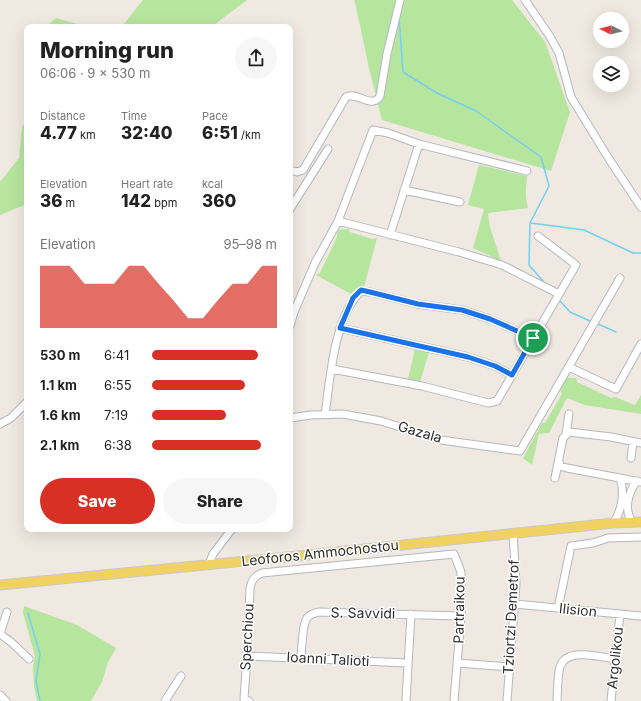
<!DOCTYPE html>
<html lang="en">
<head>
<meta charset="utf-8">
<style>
	body { margin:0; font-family:Inter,sans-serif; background:#f6f6f6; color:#222; height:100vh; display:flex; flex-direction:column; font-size:15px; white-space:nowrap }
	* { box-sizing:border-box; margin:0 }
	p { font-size:13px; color:#767676 }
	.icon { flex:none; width:22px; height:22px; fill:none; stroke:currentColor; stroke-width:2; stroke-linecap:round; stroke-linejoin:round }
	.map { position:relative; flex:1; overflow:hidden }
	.drawer { position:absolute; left:24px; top:24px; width:269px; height:508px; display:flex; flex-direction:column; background:#fff; border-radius:8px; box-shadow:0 4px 16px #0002 }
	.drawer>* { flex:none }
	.needle { width:26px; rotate:276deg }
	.buttons { position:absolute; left:593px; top:12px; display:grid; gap:8px }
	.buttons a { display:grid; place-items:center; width:36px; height:36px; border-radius:50%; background:#fff; box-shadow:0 4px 16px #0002; font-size:20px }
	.pin { position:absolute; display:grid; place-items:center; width:34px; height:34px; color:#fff; margin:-17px; border:2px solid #fff; border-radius:50%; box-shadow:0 1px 4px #0007 }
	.round { display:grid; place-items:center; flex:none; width:42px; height:42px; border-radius:21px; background:#f6f6f6 }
	.headline { display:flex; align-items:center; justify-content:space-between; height:68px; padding:0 16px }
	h1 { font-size:22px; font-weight:800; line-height:30px }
	.stats { display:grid; grid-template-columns:repeat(3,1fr); gap:6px; height:68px; padding:4px 16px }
	.stats div { display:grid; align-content:center }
	.stats b { font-size:17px; font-weight:800 }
	.stats small { font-size:11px; font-weight:400 }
	.stats p { font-size:11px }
	.chart { height:112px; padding:8px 16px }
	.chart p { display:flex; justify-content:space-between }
	.chart svg { width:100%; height:72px; margin-top:4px; fill:#d93025; opacity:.7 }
	.action { display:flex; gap:8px; margin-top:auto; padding:8px 16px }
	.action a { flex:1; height:46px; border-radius:24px; background:#d93025; color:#fff; font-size:16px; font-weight:800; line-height:46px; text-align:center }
	.action a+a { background:#f6f6f6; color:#222 }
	ul { padding:0 16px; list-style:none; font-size:13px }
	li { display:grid; grid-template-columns:64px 48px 1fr; align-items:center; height:30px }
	li i { height:10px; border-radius:5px; background:#d93025 }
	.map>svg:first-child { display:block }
	.green { fill:#b6e59e }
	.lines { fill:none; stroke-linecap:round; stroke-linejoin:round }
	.stream { stroke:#75cff0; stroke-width:1.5 }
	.minor-casing { stroke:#b4b7c1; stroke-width:9 }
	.major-casing { stroke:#c9c9c9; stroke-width:11 }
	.minor { stroke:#fff; stroke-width:7 }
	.major { stroke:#f2d163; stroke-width:9 }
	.route-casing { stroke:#fff; stroke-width:8 }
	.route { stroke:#1a73e8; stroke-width:5 }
	.labels { text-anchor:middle; stroke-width:3; stroke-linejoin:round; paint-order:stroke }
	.street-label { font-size:14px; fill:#2e2e2e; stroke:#fff }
</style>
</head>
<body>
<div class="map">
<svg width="641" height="701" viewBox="0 0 641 701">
	<rect width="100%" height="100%" fill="#efe9e1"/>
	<path class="green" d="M 143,0 L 247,0 L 215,24 L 216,27 L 120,27 L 124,24 Z
		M 354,0 L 512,0 L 545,42 L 570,112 L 551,171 L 382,120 L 369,68 L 355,2 Z
		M 56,18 L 88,27 L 46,27 Z
		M 27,121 L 27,204 L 0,215 L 0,182 L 19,158 L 22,127 Z
		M 479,165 L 527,176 C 526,188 525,197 528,208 L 488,213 L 490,227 L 501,261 L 473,248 L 484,209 L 468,205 Z
		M 343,229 L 349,229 L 350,232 L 372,239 L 377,238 L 364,287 L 357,288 L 351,294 L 316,275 L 320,273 L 337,237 L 337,234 L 338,230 Z
		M 415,349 L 429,352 L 420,382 L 408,379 Z
		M 567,378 L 576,378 L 577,382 L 611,398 L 615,397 L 635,405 L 641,395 L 641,414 L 585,405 L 567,398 L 549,433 L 539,434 L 532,465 L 523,458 L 542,423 L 545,423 L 562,394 L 560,390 Z
		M 24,606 L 77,625 L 116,648 L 108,662 L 102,682 L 91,701 L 37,701 L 34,686 L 33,666 L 35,656 L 23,613 Z"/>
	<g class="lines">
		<path class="stream" d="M 399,17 L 403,72 L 437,93 L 476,111 L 541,157 L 549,186 L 530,223 L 529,265 L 543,281
			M 531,223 L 584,230 L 633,253 L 641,253
			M 560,301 L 570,312 L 590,321
			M 598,324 L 616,332
			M 28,613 L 40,654 L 36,681 L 40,701"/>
		<g class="minor-casing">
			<path id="minor" d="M 525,0 L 549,35 L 559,53 L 571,97 L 609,159 L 641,207
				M 290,170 L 297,172 L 303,170 L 346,97 C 357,91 372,110 380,96 L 387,54 L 400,0
				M 404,190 L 460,202
				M 290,209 L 328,149
				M 338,221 L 459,252 L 502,265 L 559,294
				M 390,235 L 419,144
				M 290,326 L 294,312 L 315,263 L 338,221 L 373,130 L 388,133 L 419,144 L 527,171
				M 340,328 L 468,357 L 495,366 L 512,375
				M 569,367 L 616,389 L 641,344
				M 332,369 L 422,386 L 488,403 L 497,401 L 576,265 L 567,258 L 538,236
				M 325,415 C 330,379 334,317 361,291 L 370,292 L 417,304 L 462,310 L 490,319 L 533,338
				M 290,418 L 311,415 L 343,414 L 381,421 L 441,440 L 520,451 L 620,278
				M 0,424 L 11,418 L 27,402
				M 566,434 L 569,414
				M 631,458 L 633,442
				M 559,461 L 560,466 L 567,468 L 641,482
				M 555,478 L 563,438 L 569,432 L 611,437 L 641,443
				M 633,522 C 623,511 628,492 637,481
				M 613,523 C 622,511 625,492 620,478
				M 209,564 L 213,554 L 232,529
				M 515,604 L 641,616
				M 558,608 L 571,546 L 593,543 L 608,538 L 641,537
				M 0,634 L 11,642 L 29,659
				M 0,634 L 7,612
				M 247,656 L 408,663
				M 301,657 C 302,648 302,625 307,618 C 310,614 315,613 319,612 L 461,616
				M 458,663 L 510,667
				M 0,695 L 6,701
				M 165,701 L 181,676
				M 249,701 L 244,699 L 247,656 L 250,589 C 251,581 254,576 262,573 L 454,554 L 461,572 L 461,616 L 454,701
				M 406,701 L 411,614
				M 507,701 L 516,584 L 513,533
				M 557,701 C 558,690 557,677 560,667 C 566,647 600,657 615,659
				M 611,701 L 620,614"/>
		</g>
		<g class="major-casing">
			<path id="major" d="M 0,585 L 298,556 L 613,523 L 641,522"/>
		</g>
		<use href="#minor" class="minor"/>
		<use href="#major" class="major"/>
	</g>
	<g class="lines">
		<g class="route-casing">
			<path id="route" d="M 361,290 L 370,292 L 418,304 L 462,310 L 490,319 L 533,338 L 512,375 L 495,366 L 468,357 L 340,328 L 353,298 Z"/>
		</g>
		<use href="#route" class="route"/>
	</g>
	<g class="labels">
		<g class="street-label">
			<text transform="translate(420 432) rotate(16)" y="5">Gazala</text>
			<text transform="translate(320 553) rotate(-6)" y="5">Leoforos Ammochostou</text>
			<text transform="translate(459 610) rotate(-89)" y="5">Partraikou</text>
			<text transform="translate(578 610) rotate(6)" y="5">Ilision</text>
			<text transform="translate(363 613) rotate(1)" y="5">S. Savvidi</text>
			<text transform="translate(511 617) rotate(-87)" y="5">Tziortzi Demetrof</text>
			<text transform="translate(247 637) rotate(-87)" y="5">Sperchiou</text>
			<text transform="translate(615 658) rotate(-84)" y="5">Argolikou</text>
			<text transform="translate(328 659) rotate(3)" y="5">Ioanni Talioti</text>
		</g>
	</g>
</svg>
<div class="buttons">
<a><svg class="needle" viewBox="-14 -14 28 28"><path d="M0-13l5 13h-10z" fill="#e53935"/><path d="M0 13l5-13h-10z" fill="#767676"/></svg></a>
<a><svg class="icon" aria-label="layers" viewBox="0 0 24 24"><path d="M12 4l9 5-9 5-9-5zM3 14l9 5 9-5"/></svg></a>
</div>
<div class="pin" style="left:533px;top:338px;background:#1e9e55"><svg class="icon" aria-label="arrive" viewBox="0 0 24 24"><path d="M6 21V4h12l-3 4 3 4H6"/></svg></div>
<section class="drawer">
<div class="headline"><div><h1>Morning run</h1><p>06:06 · 9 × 530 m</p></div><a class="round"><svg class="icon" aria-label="share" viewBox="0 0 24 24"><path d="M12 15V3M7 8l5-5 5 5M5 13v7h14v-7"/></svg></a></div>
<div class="stats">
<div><p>Distance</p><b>4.77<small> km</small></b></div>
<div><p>Time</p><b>32:40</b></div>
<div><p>Pace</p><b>6:51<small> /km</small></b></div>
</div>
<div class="stats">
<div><p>Elevation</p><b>36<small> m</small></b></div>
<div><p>Heart rate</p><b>142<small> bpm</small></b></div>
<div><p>kcal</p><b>360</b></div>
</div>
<div class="chart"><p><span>Elevation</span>95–98 m</p>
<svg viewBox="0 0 160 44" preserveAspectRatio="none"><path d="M0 44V6L10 6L20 6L30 17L40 17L50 17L60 6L70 6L80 17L90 27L100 38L110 38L120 27L130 17L140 17L150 6L160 6V44z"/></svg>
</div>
<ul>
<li><b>530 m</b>6:41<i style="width:85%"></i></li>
<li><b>1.1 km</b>6:55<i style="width:74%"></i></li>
<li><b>1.6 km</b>7:19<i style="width:59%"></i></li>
<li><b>2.1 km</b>6:38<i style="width:87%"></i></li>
</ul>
<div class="action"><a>Save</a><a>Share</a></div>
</section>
</div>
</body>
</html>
